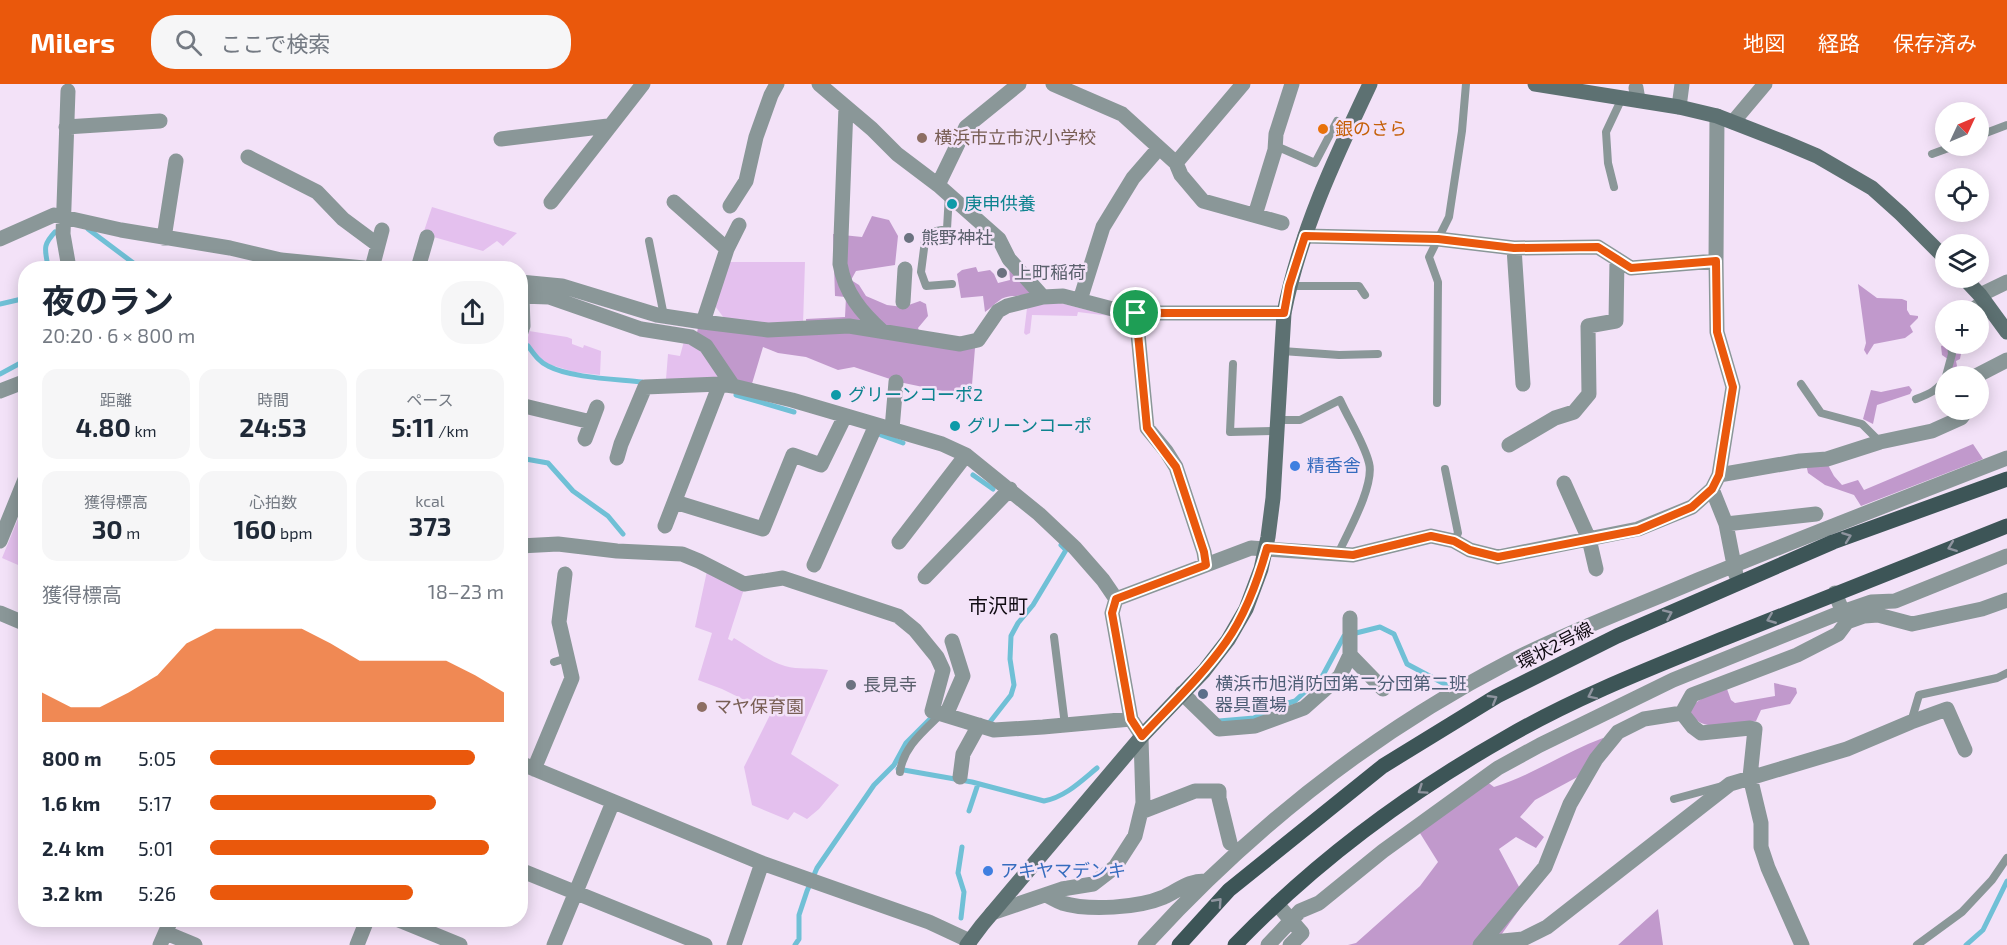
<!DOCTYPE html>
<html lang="ja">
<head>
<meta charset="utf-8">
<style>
	body { margin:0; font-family:"Exo 2","Noto Sans JP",sans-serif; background:#f6f6f7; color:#1f2937; height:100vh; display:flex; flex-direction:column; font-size:22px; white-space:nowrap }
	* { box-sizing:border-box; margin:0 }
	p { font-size:20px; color:#747a83 }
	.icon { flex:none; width:33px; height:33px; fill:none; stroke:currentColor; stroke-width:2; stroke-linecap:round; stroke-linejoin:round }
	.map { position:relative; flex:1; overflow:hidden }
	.sheet { position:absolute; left:18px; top:177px; width:510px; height:666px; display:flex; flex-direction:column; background:#fff; border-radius:24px; box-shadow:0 3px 15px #0003 }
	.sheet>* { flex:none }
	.needle { width:39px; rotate:46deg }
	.fabs { position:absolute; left:1935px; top:18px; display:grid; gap:12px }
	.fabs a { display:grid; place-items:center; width:54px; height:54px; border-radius:50%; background:#fff; box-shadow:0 3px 15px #0003; font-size:30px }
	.pin { position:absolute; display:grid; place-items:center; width:51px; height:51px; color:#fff; margin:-26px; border:3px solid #fff; border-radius:50%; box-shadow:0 2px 6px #0007 }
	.round { display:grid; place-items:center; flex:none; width:63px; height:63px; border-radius:24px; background:#f6f6f7 }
	.summary { display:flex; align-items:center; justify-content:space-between; height:102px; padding:0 24px }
	h1 { font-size:33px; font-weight:700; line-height:45px }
	.figures { display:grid; grid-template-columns:repeat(3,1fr); gap:9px; height:102px; padding:6px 24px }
	.figures div { display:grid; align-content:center; border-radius:15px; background:#f6f6f7; text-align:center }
	.figures b { font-size:26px; font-weight:700 }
	.figures small { font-size:16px; font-weight:400 }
	.figures p { font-size:16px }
	.chart { height:168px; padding:12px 24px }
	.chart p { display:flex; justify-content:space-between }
	.chart svg { width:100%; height:108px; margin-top:6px; fill:#ea580c; opacity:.7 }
	ul { padding:0 24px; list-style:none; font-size:20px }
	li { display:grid; grid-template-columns:96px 72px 1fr; align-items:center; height:45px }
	li i { height:15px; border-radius:8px; background:#ea580c }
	header { display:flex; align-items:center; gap:36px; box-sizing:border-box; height:84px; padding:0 30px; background:#ea580c; color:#fff }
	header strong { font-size:28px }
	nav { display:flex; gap:33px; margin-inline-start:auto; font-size:21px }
	.search { width:420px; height:54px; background:#f6f6f7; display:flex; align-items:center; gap:15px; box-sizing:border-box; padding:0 21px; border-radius:24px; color:#747a83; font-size:22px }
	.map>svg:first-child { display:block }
	.green { fill:#e4c0ee }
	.forest { fill:#c199cc }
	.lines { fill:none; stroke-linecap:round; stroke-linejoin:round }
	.stream { stroke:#70c0d6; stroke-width:5 }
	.lane { stroke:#8a9798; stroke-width:8 }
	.street { stroke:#8a9798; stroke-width:15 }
	.secondary { stroke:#5d7172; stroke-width:15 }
	.primary { stroke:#3d5557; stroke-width:15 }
	.oneway { stroke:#8f949f }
	.route-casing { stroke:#fff; stroke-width:12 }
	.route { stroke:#ea580c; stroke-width:8 }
	.food-dot { fill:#e8710a; stroke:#f3e2f8; stroke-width:2 }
	.education-dot { fill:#8d6e63; stroke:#f3e2f8; stroke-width:2 }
	.culture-dot { fill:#0f9aa8; stroke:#f3e2f8; stroke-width:2 }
	.worship-dot { fill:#6b7280; stroke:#f3e2f8; stroke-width:2 }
	.shop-dot { fill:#3f7fe0; stroke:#f3e2f8; stroke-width:2 }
	.service-dot { fill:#5c6f8a; stroke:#f3e2f8; stroke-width:2 }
	.labels { text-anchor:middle; stroke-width:5; stroke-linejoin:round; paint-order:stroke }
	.food-label { font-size:18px; fill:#c56008; stroke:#f3e2f8; text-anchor:start }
	.education-label { font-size:18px; fill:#785e54; stroke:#f3e2f8; text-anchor:start }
	.culture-label { font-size:18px; fill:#0d838f; stroke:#f3e2f8; text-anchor:start }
	.worship-label { font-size:18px; fill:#5b616d; stroke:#f3e2f8; text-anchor:start }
	.shop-label { font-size:18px; fill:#366cbe; stroke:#f3e2f8; text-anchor:start }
	.street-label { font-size:18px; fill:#100b12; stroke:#f3e2f8 }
	.service-label { font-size:18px; fill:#4e5e75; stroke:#f3e2f8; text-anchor:start }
	.neighbourhood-label { font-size:20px; fill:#100b12; stroke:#f3e2f8 }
</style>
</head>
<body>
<header>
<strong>Milers</strong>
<div class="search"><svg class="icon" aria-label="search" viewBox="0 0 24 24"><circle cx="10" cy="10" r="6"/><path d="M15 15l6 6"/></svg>ここで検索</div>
<nav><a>地図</a><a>経路</a><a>保存済み</a></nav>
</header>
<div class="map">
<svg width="2007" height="861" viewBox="0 0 2007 861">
	<rect width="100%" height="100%" fill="#f3e2f8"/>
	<path class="green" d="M 432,123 L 517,149 L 503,162 L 497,157 L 483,167 L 430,152 L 423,150 Z
		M 729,178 L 805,178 L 803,241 L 766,242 L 724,234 L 715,222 Z
		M 1049,216 L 1110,232 L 1078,228 L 1077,232 L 1032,231 L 1030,249 L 1026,251 L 1024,249 L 1027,224 Z
		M 529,247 L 567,253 L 572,255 L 572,260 L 583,264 L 584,261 L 601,267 L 600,291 L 574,288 L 548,280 L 539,275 L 527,260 Z
		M 684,257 L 705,267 L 722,295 L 666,295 L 668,270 L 680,272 Z
		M 20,430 L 25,432 L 25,484 L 2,474 Z
		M 707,487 L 744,505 L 728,555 L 732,557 L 734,554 C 750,564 767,576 785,582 C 798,586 814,583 828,586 L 791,670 L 839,701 L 819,725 L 807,735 L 794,728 L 788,736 L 752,721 L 744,683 L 771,629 L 722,605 L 698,596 L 712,549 L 695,543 Z"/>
	<path class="forest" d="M 872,132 L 889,136 L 898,152 L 895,181 L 856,187 L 851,196 L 859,201 L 866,212 L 887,221 L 903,223 L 920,217 L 926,220 L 928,232 L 918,244 L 925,262 L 975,264 L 971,313 L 899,298 L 854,283 L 838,286 L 806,273 L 778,269 L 763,263 L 751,303 L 732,296 L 696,253 L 698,244 L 807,248 L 806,235 L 845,233 L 846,213 L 835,212 L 833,150 L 862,153 Z
		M 976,183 L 978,188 L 990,186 L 994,190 L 998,199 L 1010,196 L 1009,183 L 1033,210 C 1023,213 1007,210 1000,216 C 994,220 991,224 985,228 L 983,212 L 961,214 L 957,190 L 962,186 Z
		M 1858,200 L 1877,214 L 1902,215 L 1907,217 L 1907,226 L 1910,231 L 1918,232 L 1918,234 L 1910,242 L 1913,248 L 1905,254 L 1874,260 L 1867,271 L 1864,266 L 1866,259 Z
		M 1946,260 L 1959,260 L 1962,264 L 1960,275 L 1956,277 L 1959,292 L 1952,292 L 1952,278 L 1942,271 L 1941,262 Z
		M 1909,302 L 1912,306 L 1910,310 L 1877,321 L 1873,340 L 1863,335 L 1871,306 L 1881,308 Z
		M 1973,360 L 1983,375 L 1861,422 L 1854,411 L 1825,401 L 1808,389 L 1806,380 L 1827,379 L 1834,392 L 1842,401 L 1858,396 L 1864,406 Z
		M 1774,599 L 1796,604 L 1797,609 L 1790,620 L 1761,626 L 1756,637 C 1738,640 1697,651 1690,626 C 1697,613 1714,610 1727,605 L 1731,616 L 1735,619 L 1775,612 Z
		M 1603,654 L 1606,657 L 1583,690 L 1535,716 L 1520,733 L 1544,753 L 1536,764 L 1516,753 L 1499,765 L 1526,816 L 1494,861 L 1348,861 L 1356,859 L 1420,802 L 1438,778 L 1418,746 L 1486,697 L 1494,703 C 1533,691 1565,668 1603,654 Z
		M 1658,825 L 1663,861 L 1618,861 Z"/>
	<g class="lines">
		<path class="stream" d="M 88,145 L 140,184
			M 48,184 C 46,166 41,163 55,148
			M 246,184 L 247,184
			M 0,220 L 26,214
			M 528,262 C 534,270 539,278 548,282 C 571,294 615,295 642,298
			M 0,290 L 26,276
			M 736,311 L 794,328
			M 881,351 L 903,359
			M 520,374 L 548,379 L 573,407 L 608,432 L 623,450
			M 973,391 L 993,405
			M 1219,637 L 1254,634 L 1272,624 L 1295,617 L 1323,591 L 1344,552 L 1380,543 L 1394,550 L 1407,580 L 1454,605
			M 986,643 L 1011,611 L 1014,601 L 1010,575 L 1011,552 L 1018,539 L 1033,521 L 1066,466 L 1061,461
			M 898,685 L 972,698 L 1044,717 C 1065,713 1080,698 1097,684
			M 969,727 L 978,700
			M 961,834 L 964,808 L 958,789 L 962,763
			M 795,861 L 799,855 L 799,831 L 807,807 L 817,784 L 874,701 L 894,681 L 906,659 L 932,633
			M 1966,861 L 1983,846 L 2007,797"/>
		<path class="lane" d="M 1978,52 L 2007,41
			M 1276,62 L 1315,79 L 1337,37
			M 1932,70 L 1954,62
			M 1614,103 L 1608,79 L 1606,48 L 1622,14
			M 949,110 L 947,145 L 926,149 L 921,188 L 926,202 L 952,200
			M 649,157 L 664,232
			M 1289,202 L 1359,202 L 1365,211
			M 1967,226 L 1983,214
			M 1282,267 L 1339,271 L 1378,270
			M 1233,280 L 1230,348 L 1277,347
			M 1946,292 L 1952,270 L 1951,260
			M 1801,300 L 1821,329 L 1862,340 L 1880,358
			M 1916,315 C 1929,310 1939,306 1946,293
			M 1437,319 L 1438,198 L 1429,173 L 1449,133 L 1462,47 L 1466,0
			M 1277,336 L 1300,336 L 1340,316 C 1349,336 1364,359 1369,379 C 1375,401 1347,450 1338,470
			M 1445,385 L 1458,449 L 1454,457
			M 1054,553 L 1065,641
			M 554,578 L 567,574
			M 1911,638 L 1919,611 L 1997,594 L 2007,589
			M 900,688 C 903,663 924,647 941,630
			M 1674,715 L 1722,702
			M 1917,861 L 1962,828 L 1992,796 L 2007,774"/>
		<path class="street" d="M 819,0 L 872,45 L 897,70 L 938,101 L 999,155 L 1009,175 L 1043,213 L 1063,212 L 1124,228 L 1136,229 L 1284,229
			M 1053,0 L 1122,30 L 1176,79 L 1243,0
			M 1636,4 L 1638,16
			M 68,7 L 63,150 L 69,184
			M 846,23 L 840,180 C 845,209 861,228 882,247
			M 1679,23 L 1682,0
			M 1733,38 L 1765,0
			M 66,43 L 160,37
			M 501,55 L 608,42
			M 248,73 L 317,108 L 343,135 L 378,161
			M 1176,79 L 1181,91 L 1203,117 L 1282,139
			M 938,101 L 966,43 L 1019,0
			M 551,118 L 643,0
			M 674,118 L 727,165
			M 730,122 L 746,97 L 756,53 L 771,11 L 777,0
			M 1255,131 L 1275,66 L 1276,50 L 1292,0
			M 1305,152 L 1438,155 L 1514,164 L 1598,163 L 1631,184 L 1716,177
			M 164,154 L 176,77
			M 0,155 L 54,131 L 121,146 L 230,164 L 281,176 L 364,184
			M 1514,164 L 1523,300
			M 372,184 L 382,146
			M 418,184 L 427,153
			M 520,198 L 562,202 L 657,231 L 703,238 L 727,165 L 739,141
			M 1980,211 L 2007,198
			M 520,212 L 549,213 L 641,245 L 691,253 L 706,262 L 733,302
			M 1080,216 L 1103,143 L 1133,94 L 1159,64
			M 903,218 L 905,185
			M 1136,229 L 1147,344 L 1166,367 L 1176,383 L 1204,468 L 1206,481
			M 703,238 L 768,246 L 849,242 L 960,260 L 978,256 L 998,227 L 1007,222 L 1043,213
			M 520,251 L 523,242 L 522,212
			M 1976,292 L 2007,276
			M 0,307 L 26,297
			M 520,321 L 591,338
			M 892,345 L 896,298
			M 585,355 L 597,323
			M 1509,361 L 1555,334 L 1574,328 L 1589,310 L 1588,242 L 1616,237 L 1617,175
			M 617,374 L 621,360 L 645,303 L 720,300 L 733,302 L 792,316 L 942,360 L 966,371 L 1039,430 L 1075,464 L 1103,496 L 1116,515 L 1112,529 L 1131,635 L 1142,652
			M 1719,391 L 1800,377 L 1827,375 L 1880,358 L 1932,347 L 1961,334 L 1967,326
			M 1564,399 L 1589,455 L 1596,485
			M 1712,405 L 1726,440 L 1736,491
			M 675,418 L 763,445 L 793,371 L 821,381 L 845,332
			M 1726,440 L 1816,430
			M 665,442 L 720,300
			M 0,457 L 26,393
			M 899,458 L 966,371
			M 520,462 L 558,460 L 617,467 L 682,470 L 699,477 L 744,500 L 783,494 L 898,532 L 915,546 L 937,573 L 943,586 L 932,627 L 994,646 L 1043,643 L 1131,635
			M 814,481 L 876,341
			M 925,493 L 1010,405
			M 1835,509 L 1847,538 L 1864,532 L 1878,531 L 1912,540 L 1982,525 L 2007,516
			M 1116,515 L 1251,464 L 1353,471 L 1431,452 L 1454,457 L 1470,466 L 1498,473 L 1638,445 L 1692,423 L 1712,405 L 1719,391 L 1733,303 L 1717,248 L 1716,177 L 1717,32
			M 0,529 L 26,540
			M 1350,571 L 1383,605
			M 1182,609 L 1219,645 L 1255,642 L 1304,624 L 1340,592 L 1350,571 L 1350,534
			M 1682,629 L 1693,643 L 1701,649 L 1750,644 L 1755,645 L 1750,693 L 1761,739 L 1761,763 L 1768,784 L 1802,861
			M 1682,629 L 1692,611 L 1797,571 L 1838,550 L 1847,538
			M 946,631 L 963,592 L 952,557
			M 520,679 L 762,779 L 929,838 L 970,857
			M 534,685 L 572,594 L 559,538 L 565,490
			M 960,693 L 963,670 L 979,641
			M 1141,728 L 1195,707 L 1219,707 L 1219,714 L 1230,759
			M 520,786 L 705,861
			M 1045,811 C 1051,813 1056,817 1062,819 C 1089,827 1138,824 1164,813 C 1179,806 1189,796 1207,797
			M 1277,820 L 1302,849 L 1290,861
			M 992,829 L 1062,805 L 1093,800 L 1115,783 L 1135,752 L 1143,719 L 1141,654
			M 399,836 L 460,861
			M 166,849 L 195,861
			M 1483,859 L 1523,855 L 1547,843 L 1730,700 L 1847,665 L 1911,638 L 1947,625 L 1965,666
			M 160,861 L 171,836
			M 357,861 L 367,836
			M 554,861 L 613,718
			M 734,861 L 762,779
			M 1145,861 C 1249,747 1372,649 1509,578 C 1570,547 1635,523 1698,496 C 1801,454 1904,414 2007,374
			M 1268,861 L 1300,827 L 1319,819 L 1383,767 L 1498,684 L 1540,661 L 1673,596 L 1842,528 L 1871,518 L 1895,517 L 2007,472
			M 1480,861 L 1545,783 L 1570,720 L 1596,675 L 1618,648 L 1644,635 L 1682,629"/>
		<path class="secondary" d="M 1535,0 L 1679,23 L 1717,32 L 1784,58 L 1817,72 L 1872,104 L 1901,130 L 1946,175
			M 1964,194 L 1980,211 L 2007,248
			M 967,861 L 982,841 L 1142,652 L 1204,587 L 1228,556 L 1246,525 L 1261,485 L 1268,453 L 1273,414 L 1284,229 C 1300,148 1335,74 1370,0"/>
		<path class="primary" d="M 1179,861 L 1229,806 L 1383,682 L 1497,612 L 1617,552 L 1833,458 L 2007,395
			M 1235,861 C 1314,779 1408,709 1507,653 C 1576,613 1651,584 1725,554 C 1819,516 1913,479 2007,442"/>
	</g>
	<defs><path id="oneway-chevron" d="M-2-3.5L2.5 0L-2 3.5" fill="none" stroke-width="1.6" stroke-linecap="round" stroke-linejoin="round" transform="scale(1.5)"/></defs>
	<g class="oneway">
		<use href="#oneway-chevron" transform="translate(1847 453) rotate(-20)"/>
		<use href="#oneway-chevron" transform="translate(1952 463) rotate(159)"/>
		<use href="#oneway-chevron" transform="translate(1668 530) rotate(-24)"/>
		<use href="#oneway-chevron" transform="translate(1771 535) rotate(158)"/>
		<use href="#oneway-chevron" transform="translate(1592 611) rotate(154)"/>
		<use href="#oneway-chevron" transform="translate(1493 615) rotate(-30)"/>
		<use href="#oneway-chevron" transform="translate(1422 706) rotate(146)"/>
		<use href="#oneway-chevron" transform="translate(1218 818) rotate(-48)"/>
	</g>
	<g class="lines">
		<g class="route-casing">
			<path id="route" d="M 1305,152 L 1438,155 L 1514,164 L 1598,163 L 1631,184 L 1716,177 L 1717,248 L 1733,303 L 1719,391 L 1712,405 L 1692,423 L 1638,446 L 1498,473 L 1470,466 L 1454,457 L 1431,452 L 1353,471 L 1267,464 C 1258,496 1246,530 1226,558 C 1202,592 1171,621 1142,652 L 1131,635 L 1112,529 L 1116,515 L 1206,481 L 1204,468 L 1176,383 L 1147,344 L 1136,229 L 1284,229 L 1289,202 Z"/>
		</g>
		<use href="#route" class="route"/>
	</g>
	<circle class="food-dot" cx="1323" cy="45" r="6"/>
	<g class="education-dot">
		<circle cx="922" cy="54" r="6"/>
		<circle cx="702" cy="623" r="6"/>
	</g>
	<g class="culture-dot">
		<circle cx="952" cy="120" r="6"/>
		<circle cx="836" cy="311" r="6"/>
		<circle cx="955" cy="342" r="6"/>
	</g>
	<g class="worship-dot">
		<circle cx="909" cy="154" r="6"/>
		<circle cx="1002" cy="189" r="6"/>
		<circle cx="851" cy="601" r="6"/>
	</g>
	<g class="shop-dot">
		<circle cx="1295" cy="382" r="6"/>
		<circle cx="988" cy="787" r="6"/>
	</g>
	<circle class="service-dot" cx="1203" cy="610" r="6"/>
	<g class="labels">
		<g class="food-label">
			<text x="1335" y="51">銀のさら</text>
		</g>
		<g class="education-label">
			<text x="934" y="60">横浜市立市沢小学校</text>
			<text x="714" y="629">マヤ保育園</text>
		</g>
		<g class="culture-label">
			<text x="964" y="126">庚申供養</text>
			<text x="848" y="317">グリーンコーポ2</text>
			<text x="967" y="348">グリーンコーポ</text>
		</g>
		<g class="worship-label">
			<text x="921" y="160">熊野神社</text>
			<text x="1014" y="195">上町稲荷</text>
			<text x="863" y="607">長見寺</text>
		</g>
		<g class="shop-label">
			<text x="1307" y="388">精香舎</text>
			<text x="1000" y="793">アキヤマデンキ</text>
		</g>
		<g class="street-label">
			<text transform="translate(1555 562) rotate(-27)" y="6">環状2号線</text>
		</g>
		<g class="service-label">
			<text x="1215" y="606">横浜市旭消防団第二分団第二班<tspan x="1215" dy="21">器具置場</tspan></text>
		</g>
		<g class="neighbourhood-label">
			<text x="998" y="529">市沢町</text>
		</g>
	</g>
</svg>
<div class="fabs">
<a><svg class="needle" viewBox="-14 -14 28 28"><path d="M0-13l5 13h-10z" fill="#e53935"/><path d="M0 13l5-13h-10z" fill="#747a83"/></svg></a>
<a><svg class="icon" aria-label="locate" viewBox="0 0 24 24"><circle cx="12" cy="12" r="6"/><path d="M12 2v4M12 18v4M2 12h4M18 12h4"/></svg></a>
<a><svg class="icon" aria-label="layers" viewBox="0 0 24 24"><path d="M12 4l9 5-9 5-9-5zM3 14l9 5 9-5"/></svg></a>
<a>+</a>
<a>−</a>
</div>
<div class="pin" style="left:1136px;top:229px;background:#1e9e55"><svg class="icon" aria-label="arrive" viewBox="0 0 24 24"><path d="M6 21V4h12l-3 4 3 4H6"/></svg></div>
<section class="sheet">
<div class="summary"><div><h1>夜のラン</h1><p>20:20 · 6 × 800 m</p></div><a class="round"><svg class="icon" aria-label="share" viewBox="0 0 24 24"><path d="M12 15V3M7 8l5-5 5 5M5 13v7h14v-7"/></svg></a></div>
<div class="figures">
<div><p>距離</p><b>4.80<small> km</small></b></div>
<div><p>時間</p><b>24:53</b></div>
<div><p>ペース</p><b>5:11<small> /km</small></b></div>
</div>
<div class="figures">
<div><p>獲得標高</p><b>30<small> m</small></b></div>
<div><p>心拍数</p><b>160<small> bpm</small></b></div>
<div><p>kcal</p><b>373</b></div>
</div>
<div class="chart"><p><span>獲得標高</span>18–23 m</p>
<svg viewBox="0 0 160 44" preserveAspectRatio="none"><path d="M0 44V32L10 38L20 38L30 32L40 25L50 12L60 6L70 6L80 6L90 6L100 12L110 19L120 19L130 19L140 19L150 25L160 32V44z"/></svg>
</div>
<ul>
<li><b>800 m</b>5:05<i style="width:90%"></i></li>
<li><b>1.6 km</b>5:17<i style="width:77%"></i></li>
<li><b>2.4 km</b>5:01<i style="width:95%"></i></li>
<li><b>3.2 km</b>5:26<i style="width:69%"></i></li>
</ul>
</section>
</div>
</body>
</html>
